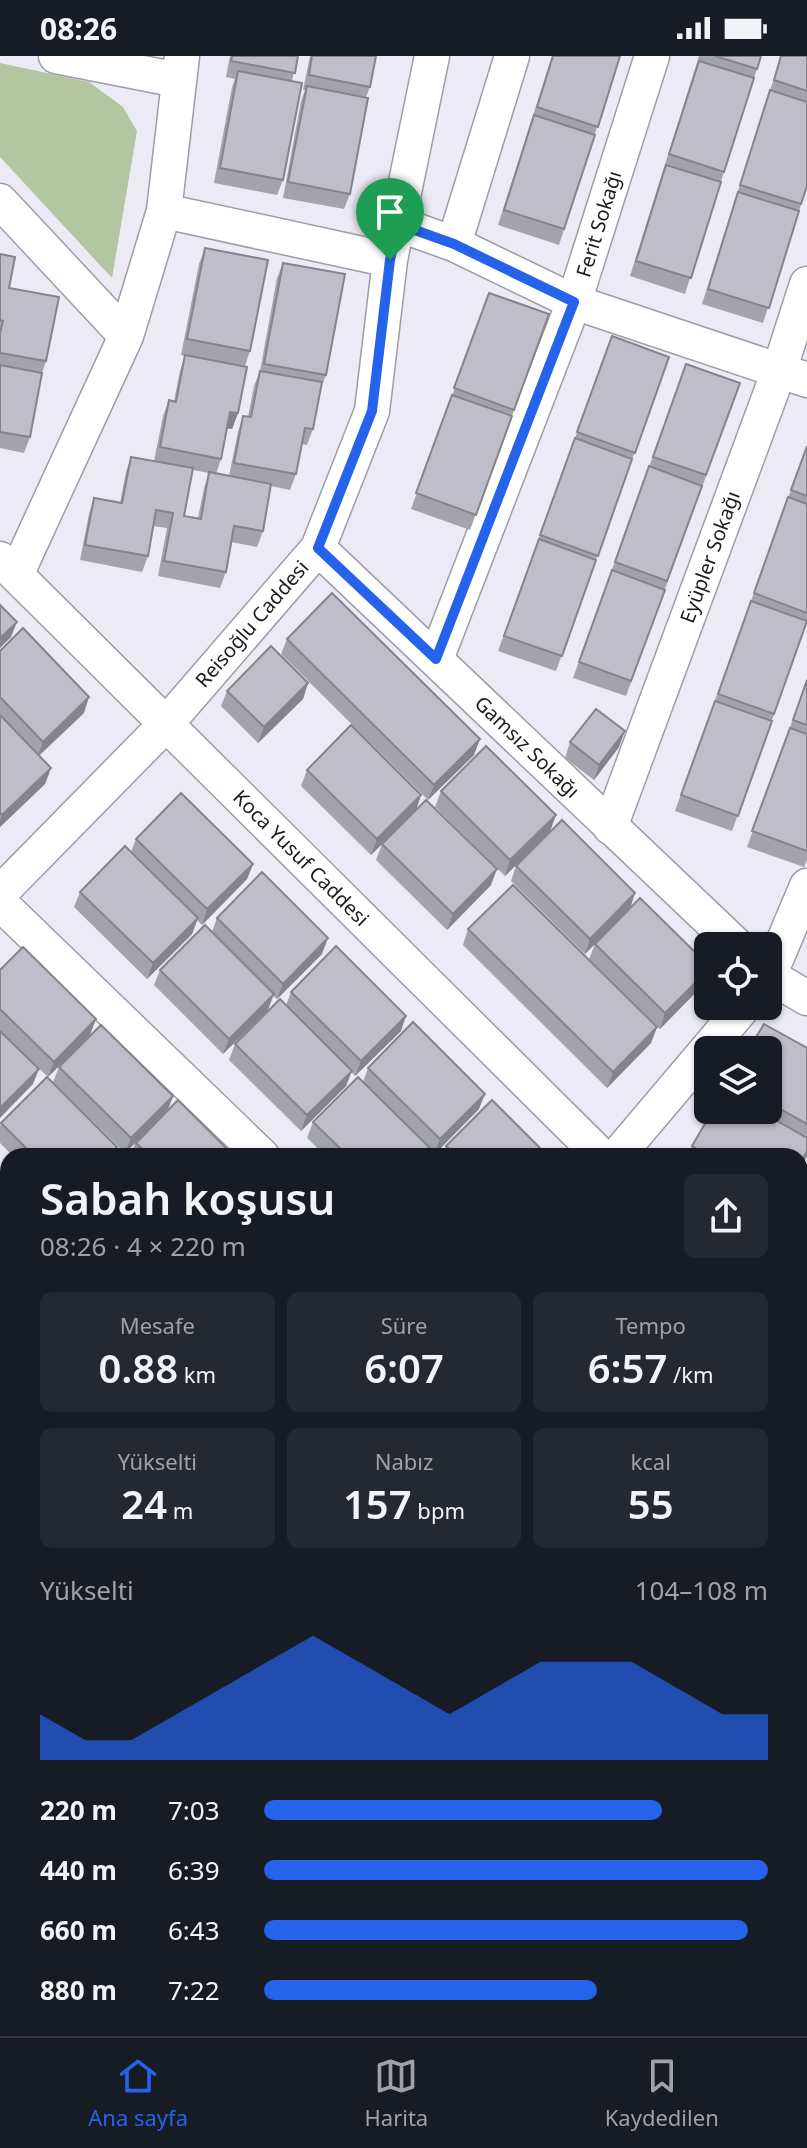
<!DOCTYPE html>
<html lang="tr">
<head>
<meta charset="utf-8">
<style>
	body { margin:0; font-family:"Noto Sans",sans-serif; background:#242831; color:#f1f3f6; height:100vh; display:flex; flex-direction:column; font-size:30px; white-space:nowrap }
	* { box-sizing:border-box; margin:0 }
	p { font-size:26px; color:#9ea1a6 }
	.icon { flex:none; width:44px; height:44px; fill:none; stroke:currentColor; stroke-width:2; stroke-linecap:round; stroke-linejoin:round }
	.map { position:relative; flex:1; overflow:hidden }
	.sheet { position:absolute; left:0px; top:1092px; width:808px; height:888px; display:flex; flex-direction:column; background:#171b24; border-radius:24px 24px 0 0; box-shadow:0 2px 6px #0004 }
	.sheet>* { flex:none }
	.buttons { position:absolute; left:694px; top:876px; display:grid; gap:16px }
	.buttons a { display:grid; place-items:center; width:88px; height:88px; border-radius:12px; background:#171b24; box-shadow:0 2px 6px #0004; font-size:40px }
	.pin { position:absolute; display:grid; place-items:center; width:68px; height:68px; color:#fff; margin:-82px -34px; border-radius:50% 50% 50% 0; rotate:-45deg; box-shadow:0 0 8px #0007 }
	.pin .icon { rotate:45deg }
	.round { display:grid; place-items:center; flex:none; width:84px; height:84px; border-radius:12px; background:#242831 }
	.headline { display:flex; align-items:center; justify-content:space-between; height:136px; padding:0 40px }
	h1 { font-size:44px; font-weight:600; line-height:60px }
	.figures { display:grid; grid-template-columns:repeat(3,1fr); gap:12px; height:136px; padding:8px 40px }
	.figures div { display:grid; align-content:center; border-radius:12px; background:#242831; text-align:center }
	.figures b { font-size:40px; font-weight:600 }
	.figures small { font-size:22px; font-weight:400 }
	.figures p { font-size:22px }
	.chart { height:224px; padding:16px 40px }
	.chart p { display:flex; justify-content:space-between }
	.chart svg { width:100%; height:144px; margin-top:8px; fill:#2563eb; opacity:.7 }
	ul { padding:0 40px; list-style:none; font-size:26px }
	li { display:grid; grid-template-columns:128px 96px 1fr; align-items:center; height:60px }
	li i { height:20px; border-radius:10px; background:#2563eb }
	.status { display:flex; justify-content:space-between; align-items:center; height:56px; padding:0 40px; background:#171b24; direction:ltr }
	.status svg { height:22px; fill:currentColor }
	.menu { display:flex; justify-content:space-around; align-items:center; height:112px; border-top:2px solid #363941; background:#171b24; font-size:22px; color:#9ea1a6 }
	.menu a { display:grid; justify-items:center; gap:4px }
	.menu .on { color:#2563eb }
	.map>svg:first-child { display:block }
	.green { fill:#b3c6a1 }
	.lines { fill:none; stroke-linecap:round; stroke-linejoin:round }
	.minor-casing { stroke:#9e9da7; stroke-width:37 }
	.minor { stroke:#fff; stroke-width:34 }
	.wall { fill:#a3a3ac; fill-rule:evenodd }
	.shaded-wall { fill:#85848c }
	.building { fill:#bebdc8; stroke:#85848c; stroke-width:2 }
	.route-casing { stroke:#fff; stroke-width:16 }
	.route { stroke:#2563eb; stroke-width:10 }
	.labels { text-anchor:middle; stroke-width:6; stroke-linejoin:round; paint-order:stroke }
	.street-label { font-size:20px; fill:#1d1c20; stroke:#fff }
</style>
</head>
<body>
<div class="status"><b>08:26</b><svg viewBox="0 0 49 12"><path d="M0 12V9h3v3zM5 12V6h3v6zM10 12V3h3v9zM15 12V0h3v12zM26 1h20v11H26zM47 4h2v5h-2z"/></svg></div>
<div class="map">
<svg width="807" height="1980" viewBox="0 0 807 1980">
	<rect width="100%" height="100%" fill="#ebeaf5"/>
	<path class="green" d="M 0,7 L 89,26 L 123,51 L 137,75 L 112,222 L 0,101 Z"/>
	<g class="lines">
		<g class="minor-casing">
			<path id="minor" d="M 56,0 L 178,24
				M 0,145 L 126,280
				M 164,155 L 390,204
				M 398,168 L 454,188 L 574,246 L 807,324
				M 454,188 L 512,0
				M 318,492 L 737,890
				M 0,503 L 601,1100
				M 16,519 L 126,280 L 164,155 L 182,0
				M 436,603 L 574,246 L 652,0
				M 610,771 L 779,315 L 807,228
				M 0,837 L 166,668 L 318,492 L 372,355 L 390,204 L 432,0
				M 0,847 L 262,1100
				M 768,919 L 807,942
				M 768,922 L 807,830
				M 617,1100 L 744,950
				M 0,1158 L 8,1166
				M 800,1233 L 807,1237
				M 0,1500 L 8,1508
				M 800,1520 L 807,1524
				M 0,1581 L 8,1589
				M 800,1634 L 807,1641
				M 0,1774 L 8,1765
				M 0,1910 L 8,1901
				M 800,1924 L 807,1917
				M 800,1960 L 807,1967
				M 0,1963 L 8,1972
				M 382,1972 L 390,1980
				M 460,1972 L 468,1980
				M 743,1980 L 751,1972"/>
		</g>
		<use href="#minor" class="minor"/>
	</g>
	<path class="wall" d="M 230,0 L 298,0 L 292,25 L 283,124 L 277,139 L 214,127 L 232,31 L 235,23 L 226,21 Z
		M 310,0 L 376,0 L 370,31 L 366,41 L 350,138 L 344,153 L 283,142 L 301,45 L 305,34 L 303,34 Z
		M 552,0 L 620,0 L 559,189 L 498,169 Z
		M 699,0 L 761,0 L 685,238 L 630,220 Z
		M 781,0 L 807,0 L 807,130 L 763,267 L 702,248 Z
		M 205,192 L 250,295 L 245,310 L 238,357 L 232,373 L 227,372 L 221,403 L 216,418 L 229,420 L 238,376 L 243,360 L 248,361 L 254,330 L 260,315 L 277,222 L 283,207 L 326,319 L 320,335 L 313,373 L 307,389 L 302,388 L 296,418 L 290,434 L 271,430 L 263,475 L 257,491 L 231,486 L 226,516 L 220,532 L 158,520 L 167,472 L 153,470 L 148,500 L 142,516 L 80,504 L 89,458 L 94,442 L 120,447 L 126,416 L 131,401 L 154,405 L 163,360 L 169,344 L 174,345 L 180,315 L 185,300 L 181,299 L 199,208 ZM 193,414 L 209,417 L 204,432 L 198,462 L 184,460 Z
		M 0,198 L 9,232 L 46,305 L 42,317 L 30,381 L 24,397 L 0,392 Z
		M 489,237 L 549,258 L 470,474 L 411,453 Z
		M 612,280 L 669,301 L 556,615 L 498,595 Z
		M 686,308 L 740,327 L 626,640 L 573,622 Z
		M 807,390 L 807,567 L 732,775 L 675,755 Z
		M 287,583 L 474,699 L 428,744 L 281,598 Z
		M 0,595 L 84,657 L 39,700 L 51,712 L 45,728 L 0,771 Z
		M 807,624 L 807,804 L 804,811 L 747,791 Z
		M 308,627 L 303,643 L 258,687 L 221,650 L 227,635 Z
		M 570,686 L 619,691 L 594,724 L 565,702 Z
		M 307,714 L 421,739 L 416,754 L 491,829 L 447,874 L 376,804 L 382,788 L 371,799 L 301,730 Z
		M 441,735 L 556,759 L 550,775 L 505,820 L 435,751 Z
		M 136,783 L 253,808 L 247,823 L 202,869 L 197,864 L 192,878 L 147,923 L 74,851 L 80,836 L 131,796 Z
		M 516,810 L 630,853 L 705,927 L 660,973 L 589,903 L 595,888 L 585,898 L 511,825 Z
		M 217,862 L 322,898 L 277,943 L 273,940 L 223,998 L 154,929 L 160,914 L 212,876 Z
		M 468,873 L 657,971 L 651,987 L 607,1032 L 463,889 Z
		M 0,914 L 90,979 L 48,1021 L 0,974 Z
		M 291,936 L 401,975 L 355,1020 L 351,1016 L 346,1030 L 301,1075 L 229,1004 L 235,988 L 286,949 Z
		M 807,992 L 807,1100 L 800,1113 L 800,1100 L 688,1100 L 692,1090 L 713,1054 L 768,1054 L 768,994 Z
		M 59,1011 L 173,1040 L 168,1054 L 234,1100 L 131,1100 L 135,1087 L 125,1097 L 53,1026 Z
		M 368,1012 L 479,1053 L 435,1097 L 433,1097 L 429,1093 L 426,1100 L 326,1100 L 307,1082 L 313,1066 L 363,1026 Z
		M 1,1067 L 117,1091 L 114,1100 L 13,1100 L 0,1087 L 0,1071 Z
		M 446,1090 L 548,1100 L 442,1100 Z
		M 807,1115 L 807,1175 L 800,1171 L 800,1127 Z
		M 0,1220 L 8,1294 L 1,1301 L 0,1300 Z
		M 800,1283 L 807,1291 L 807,1419 L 800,1426 Z
		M 807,1422 L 807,1482 L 800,1475 L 800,1428 Z
		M 800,1674 L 807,1681 L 807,1879 L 800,1885 Z
		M 8,1794 L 8,1865 L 0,1858 L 0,1798 Z
		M 90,1972 L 138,1972 L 129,1980 L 98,1980 Z
		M 140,1972 L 315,1972 L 323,1980 L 132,1980 Z
		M 565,1972 L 716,1972 L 708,1980 L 567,1980 L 563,1976 Z"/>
	<path class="shaded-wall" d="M 230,356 L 238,357 L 232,373 L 225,372 Z
		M 17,566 L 11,581 L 0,592 L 0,582 Z
		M 308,627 L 303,643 L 258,687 L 264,671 Z
		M 89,641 L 84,657 L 37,701 L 43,686 Z
		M 625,675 L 619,691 L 594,724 L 599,709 Z
		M 480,683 L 474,699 L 428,744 L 434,729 Z
		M 51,712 L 45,728 L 0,771 L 0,764 L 2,759 Z
		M 421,739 L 416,754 L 371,799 L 377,783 Z
		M 556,759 L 550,775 L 505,820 L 510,804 Z
		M 253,808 L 247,823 L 202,869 L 207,853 Z
		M 497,813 L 491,829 L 447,874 L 453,858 Z
		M 635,837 L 630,853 L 585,898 L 590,883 Z
		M 198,862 L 192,878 L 147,923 L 153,907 Z
		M 328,882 L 322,898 L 277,943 L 283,928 Z
		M 708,914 L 705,927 L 660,973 L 665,957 Z
		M 274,938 L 268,954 L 223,998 L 229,983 Z
		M 406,960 L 401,975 L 355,1020 L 361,1005 Z
		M 96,963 L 90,979 L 48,1021 L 54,1006 Z
		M 657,971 L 651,987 L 607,1032 L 613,1016 Z
		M 39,1013 L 33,1028 L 0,1062 L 0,1052 Z
		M 352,1015 L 346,1030 L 301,1075 L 307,1059 Z
		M 485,1038 L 479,1053 L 434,1099 L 440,1083 Z
		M 173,1040 L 167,1055 L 125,1097 L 131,1082 Z
		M 117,1091 L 114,1100 L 108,1100 Z
		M 807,1095 L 807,1100 L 800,1113 L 800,1107 Z
		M 8,1198 L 4,1212 L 0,1216 L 0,1206 Z
		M 8,1284 L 8,1294 L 1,1301 L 6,1285 Z
		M 807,1409 L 807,1419 L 800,1426 L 800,1415 Z
		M 8,1697 L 8,1707 L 0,1715 L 0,1705 Z
		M 807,1722 L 807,1732 L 800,1738 L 800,1728 Z
		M 807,1868 L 807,1879 L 800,1885 L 800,1875 Z
		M 127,1972 L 138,1972 L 129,1980 L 119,1980 Z
		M 283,1972 L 293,1972 L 285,1980 L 275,1980 Z
		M 706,1972 L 716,1972 L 708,1980 L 698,1980 Z"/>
	<path class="building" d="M 232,0 L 298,0 L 295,17 L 231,5 Z
		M 312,0 L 376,0 L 370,31 L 309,19 Z
		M 553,0 L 620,0 L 598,71 L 537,51 Z
		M 715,0 L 761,0 L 757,13 Z
		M 781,0 L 807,0 L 807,35 L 774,24 Z
		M 699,5 L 754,22 L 724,116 L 669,98 Z
		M 238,15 L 302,27 L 283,124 L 220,112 Z
		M 307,30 L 368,42 L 350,138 L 288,126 Z
		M 770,34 L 807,46 L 807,130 L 801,148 L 740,129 Z
		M 534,59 L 595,79 L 564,173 L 504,154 Z
		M 666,109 L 721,126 L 691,222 L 636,205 Z
		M 738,136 L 799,155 L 769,252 L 708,233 Z
		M 205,192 L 268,204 L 250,295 L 187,283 Z
		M 0,198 L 15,201 L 9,232 L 59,241 L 46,305 L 0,297 L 0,277 L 3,265 L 0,264 Z
		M 283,207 L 345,218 L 326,319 L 264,308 Z
		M 489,237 L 549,258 L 514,354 L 454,332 Z
		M 612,280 L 669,301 L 635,397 L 577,376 Z
		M 185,299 L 247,311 L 238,357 L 230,356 L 221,403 L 160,391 L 169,344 L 176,346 Z
		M 686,308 L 740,327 L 706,419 L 653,401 Z
		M 0,309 L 42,317 L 30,381 L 0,376 Z
		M 260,315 L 322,326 L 313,373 L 305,372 L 296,418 L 234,407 L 243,360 L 251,361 Z
		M 452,339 L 512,360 L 476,459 L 416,437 Z
		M 575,382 L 632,403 L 598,500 L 540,479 Z
		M 807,390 L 807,440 L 791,434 Z
		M 131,401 L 193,412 L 184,460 L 201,463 L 209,416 L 271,428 L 263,475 L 234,470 L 226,516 L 164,505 L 173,457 L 156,454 L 148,500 L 85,489 L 94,442 L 122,447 Z
		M 649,410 L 702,430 L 667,525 L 615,506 Z
		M 788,441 L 807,448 L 807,557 L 754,537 Z
		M 539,483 L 596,504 L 562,600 L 504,580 Z
		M 612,514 L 665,534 L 631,625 L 579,606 Z
		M 332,537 L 480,683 L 434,729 L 287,583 Z
		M 751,545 L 807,565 L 774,658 L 718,638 Z
		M 0,549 L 17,566 L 0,582 Z
		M 23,572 L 89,641 L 43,686 L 0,641 L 0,595 Z
		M 271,590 L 308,627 L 264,671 L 227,635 Z
		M 807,624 L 807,669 L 793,664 Z
		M 715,645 L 772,665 L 738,760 L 681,739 Z
		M 596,653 L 625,675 L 599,709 L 570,686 Z
		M 0,659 L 51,712 L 2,759 L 0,757 Z
		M 351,669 L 421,739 L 377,783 L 307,714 Z
		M 790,672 L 807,678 L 807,795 L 752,775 Z
		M 486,690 L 556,759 L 510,804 L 441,735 Z
		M 181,737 L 253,808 L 207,853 L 136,783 Z
		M 426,744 L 497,813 L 453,858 L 382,788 Z
		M 562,764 L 635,837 L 590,883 L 516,810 Z
		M 125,790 L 198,862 L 153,907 L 80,836 Z
		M 262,816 L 328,882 L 283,928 L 217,862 Z
		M 513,829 L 657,971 L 613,1016 L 468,873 Z
		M 640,842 L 708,909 L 708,914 L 665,957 L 595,888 Z
		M 205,869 L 274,938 L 229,983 L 160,914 Z
		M 336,890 L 406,960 L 361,1005 L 291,936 Z
		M 23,891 L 96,963 L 54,1006 L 0,953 L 0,914 Z
		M 280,943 L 352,1015 L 307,1059 L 235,988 Z
		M 413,966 L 485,1038 L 440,1083 L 368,1012 Z
		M 764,968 L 807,992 L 807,1068 L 768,1046 L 768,994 L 748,994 Z
		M 101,969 L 173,1040 L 131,1082 L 59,1011 Z
		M 0,975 L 39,1013 L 0,1052 Z
		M 47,1021 L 117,1091 L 108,1100 L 34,1100 L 1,1067 Z
		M 358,1021 L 429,1091 L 421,1100 L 348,1100 L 313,1066 Z
		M 178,1044 L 234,1100 L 149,1100 L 136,1087 Z
		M 492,1044 L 548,1100 L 457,1100 L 446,1090 Z
		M 713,1054 L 758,1054 L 807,1082 L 807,1095 L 800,1107 L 800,1100 L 709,1100 L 692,1090 Z
		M 807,1115 L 807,1156 L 800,1152 L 800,1127 Z
		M 0,1186 L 8,1194 L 8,1198 L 0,1206 Z
		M 8,1212 L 8,1284 L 6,1285 L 0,1279 L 0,1220 Z
		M 800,1283 L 807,1291 L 807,1342 L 804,1339 L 800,1343 Z
		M 800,1351 L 807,1359 L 807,1409 L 800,1415 Z
		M 807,1422 L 807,1461 L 800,1453 L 800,1428 Z
		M 0,1642 L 8,1650 L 8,1697 L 0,1705 Z
		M 800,1674 L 807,1681 L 807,1722 L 800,1728 Z
		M 807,1730 L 807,1788 L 800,1781 L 800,1737 Z
		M 800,1791 L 807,1798 L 807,1868 L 800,1875 Z
		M 5,1792 L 8,1794 L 8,1845 L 0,1838 L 0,1798 Z
		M 111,1972 L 127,1972 L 119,1980 Z
		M 140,1972 L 209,1972 L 217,1980 L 132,1980 Z
		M 218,1972 L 283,1972 L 275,1980 L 226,1980 Z
		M 292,1972 L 315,1972 L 323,1980 L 284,1980 Z
		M 580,1972 L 671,1972 L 679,1980 L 588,1980 Z
		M 679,1972 L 706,1972 L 698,1980 L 687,1980 Z"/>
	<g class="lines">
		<g class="route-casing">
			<path id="route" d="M 398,168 L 454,188 L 574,246 L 436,603 L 318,492 L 372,355 L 390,204 Z"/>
		</g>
		<use href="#route" class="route"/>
	</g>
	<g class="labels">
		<g class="street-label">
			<text transform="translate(599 168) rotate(-73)" y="7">Ferit Sokağı</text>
			<text transform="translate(710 501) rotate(-70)" y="7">Eyüpler Sokağı</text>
			<text transform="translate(252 568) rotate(-49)" y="7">Reisoğlu Caddesi</text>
			<text transform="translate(527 691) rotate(44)" y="7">Gamsız Sokağı</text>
			<text transform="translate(301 802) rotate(45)" y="7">Koca Yusuf Caddesi</text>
		</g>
	</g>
</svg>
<div class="buttons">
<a><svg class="icon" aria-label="locate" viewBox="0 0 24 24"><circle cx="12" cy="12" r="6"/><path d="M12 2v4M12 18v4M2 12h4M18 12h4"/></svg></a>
<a><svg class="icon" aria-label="layers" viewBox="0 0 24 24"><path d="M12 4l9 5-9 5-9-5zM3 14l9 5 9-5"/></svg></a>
</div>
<div class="pin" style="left:390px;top:204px;background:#1e9e55"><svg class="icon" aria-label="arrive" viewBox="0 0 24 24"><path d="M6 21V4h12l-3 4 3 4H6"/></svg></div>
<section class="sheet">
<div class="headline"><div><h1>Sabah koşusu</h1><p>08:26 · 4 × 220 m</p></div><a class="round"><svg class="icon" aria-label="share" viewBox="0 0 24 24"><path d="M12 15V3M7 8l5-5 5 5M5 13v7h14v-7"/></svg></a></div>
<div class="figures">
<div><p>Mesafe</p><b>0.88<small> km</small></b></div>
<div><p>Süre</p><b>6:07</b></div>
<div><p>Tempo</p><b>6:57<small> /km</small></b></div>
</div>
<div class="figures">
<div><p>Yükselti</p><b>24<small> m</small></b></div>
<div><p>Nabız</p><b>157<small> bpm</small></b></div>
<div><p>kcal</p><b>55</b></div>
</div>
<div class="chart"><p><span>Yükselti</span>104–108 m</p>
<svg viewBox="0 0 160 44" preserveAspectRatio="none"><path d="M0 44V30L10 38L20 38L30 30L40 22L50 14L60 6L70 14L80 22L90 30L100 22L110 14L120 14L130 14L140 22L150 30L160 30V44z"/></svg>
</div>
<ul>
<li><b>220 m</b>7:03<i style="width:79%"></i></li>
<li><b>440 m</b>6:39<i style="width:100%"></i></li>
<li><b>660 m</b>6:43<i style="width:96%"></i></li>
<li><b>880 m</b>7:22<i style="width:66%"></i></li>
</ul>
</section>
</div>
<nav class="menu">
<a class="on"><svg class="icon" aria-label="home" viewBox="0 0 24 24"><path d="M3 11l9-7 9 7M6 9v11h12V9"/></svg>Ana sayfa</a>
<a><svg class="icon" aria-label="map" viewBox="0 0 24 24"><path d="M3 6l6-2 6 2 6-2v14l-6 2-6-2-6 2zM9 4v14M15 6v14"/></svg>Harita</a>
<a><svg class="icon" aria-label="saved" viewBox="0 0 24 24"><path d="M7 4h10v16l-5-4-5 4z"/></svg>Kaydedilen</a>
</nav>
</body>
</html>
